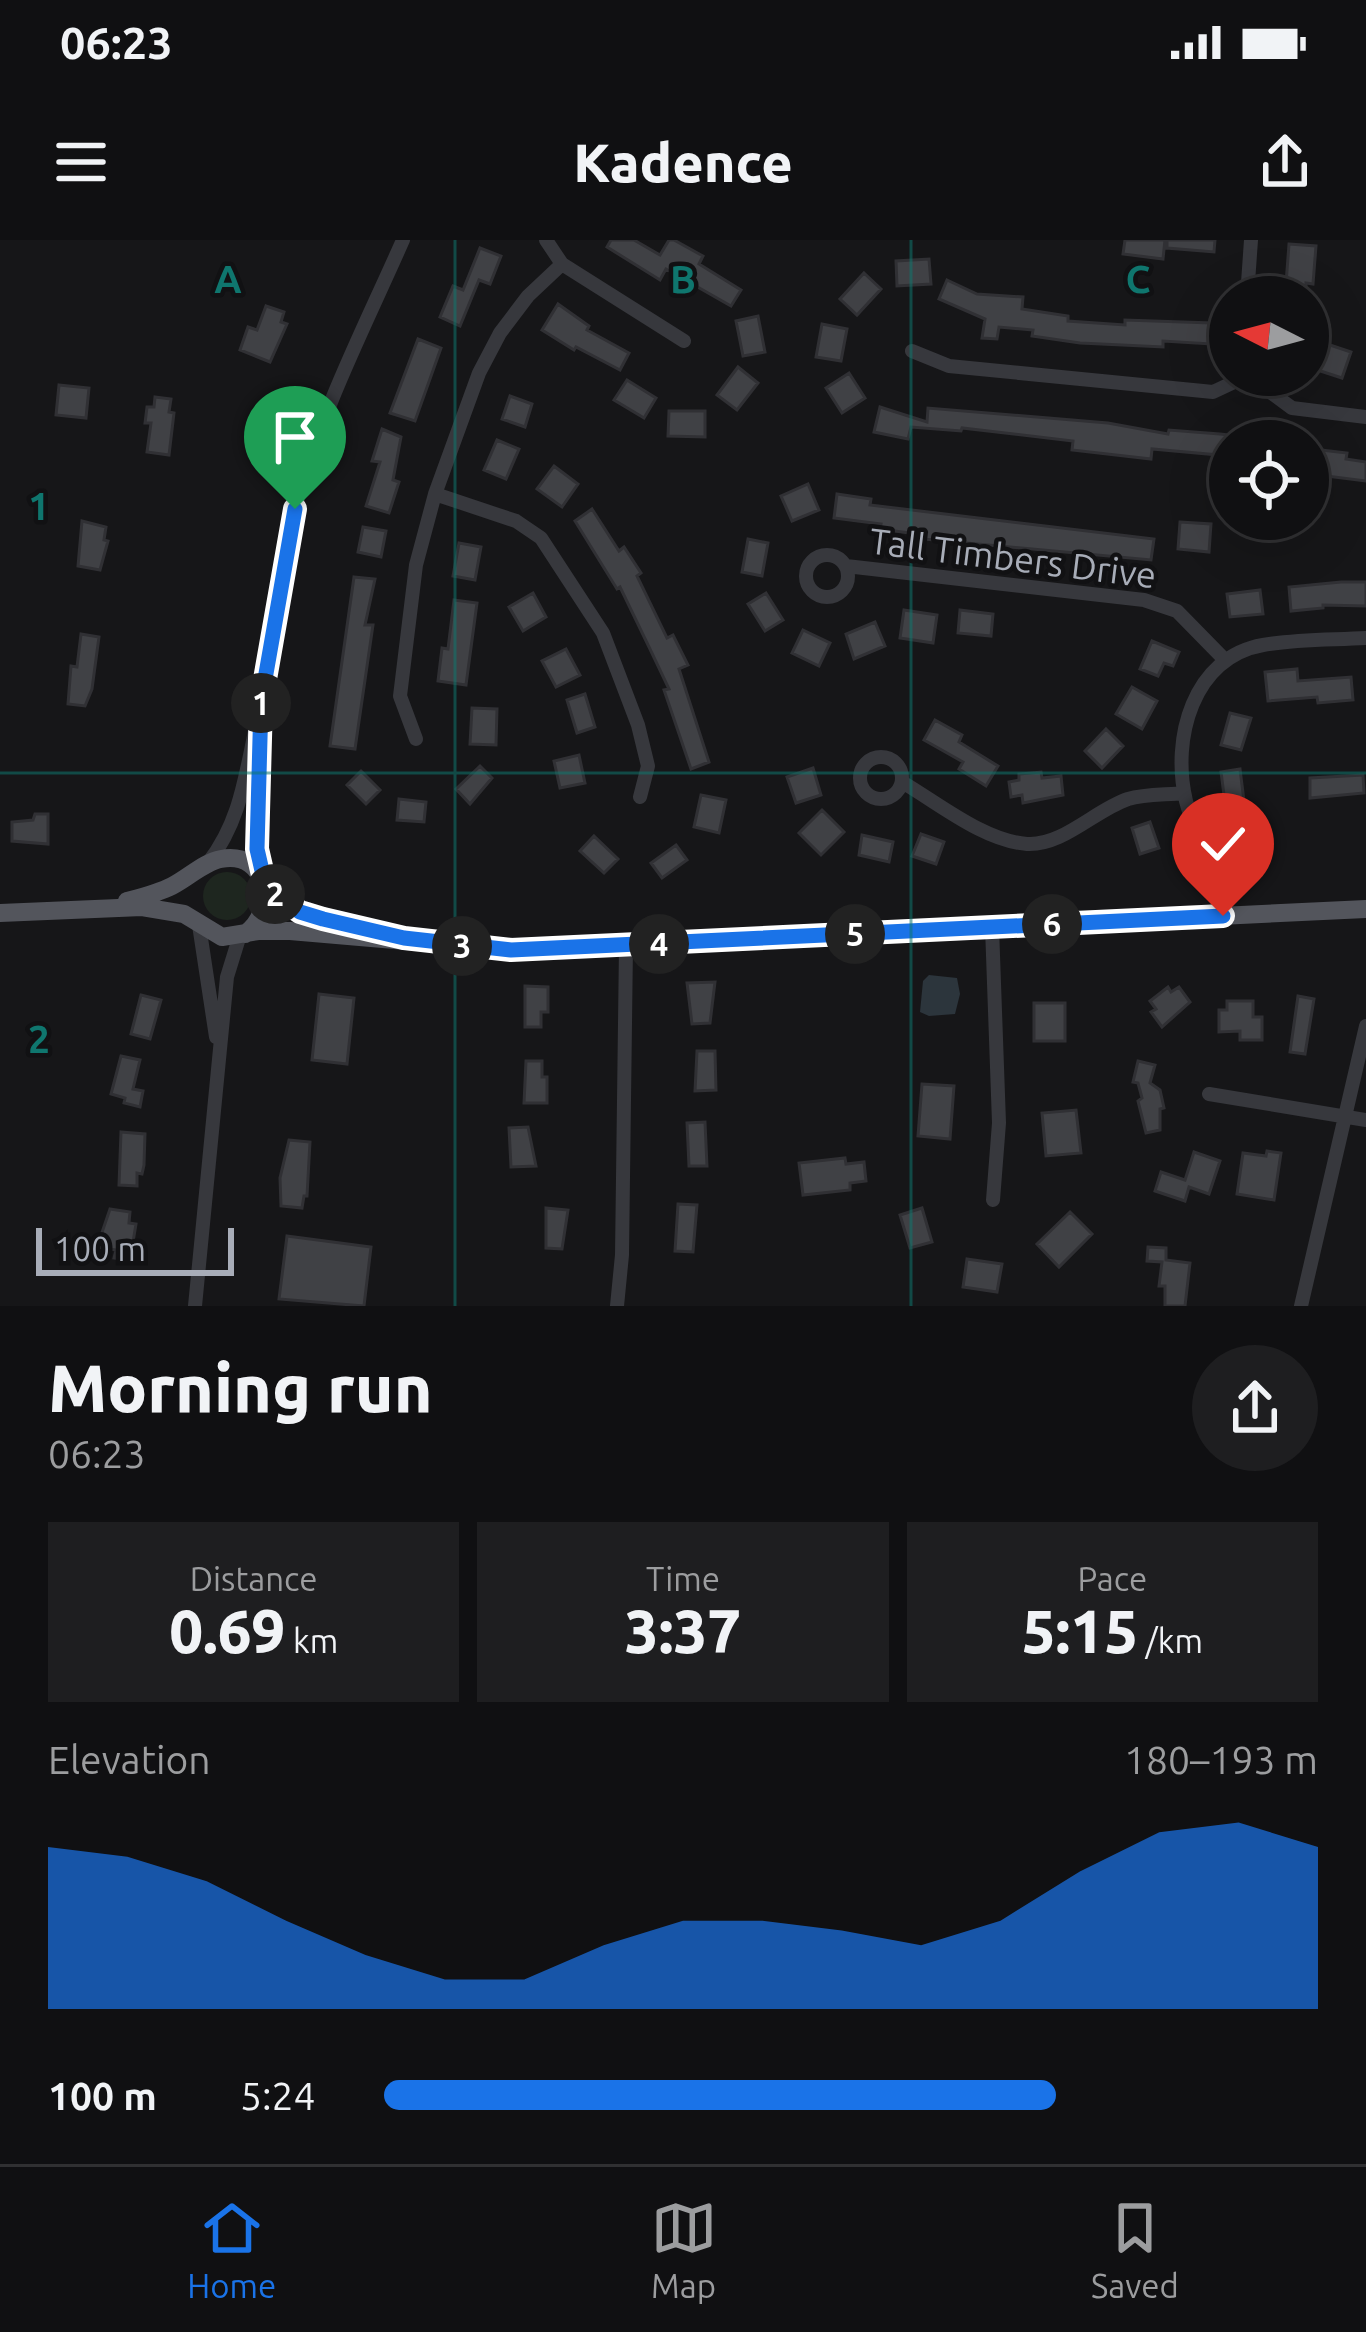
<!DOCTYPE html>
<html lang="en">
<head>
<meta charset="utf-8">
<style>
	body { margin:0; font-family:Ubuntu,sans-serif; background:#1e1e20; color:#f1f3f6; height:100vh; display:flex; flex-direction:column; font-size:45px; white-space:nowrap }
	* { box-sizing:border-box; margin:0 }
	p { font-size:39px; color:#9c9d9f }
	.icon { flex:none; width:66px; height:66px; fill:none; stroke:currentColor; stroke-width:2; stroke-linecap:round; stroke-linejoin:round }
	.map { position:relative; height:1066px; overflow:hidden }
	.drawer { display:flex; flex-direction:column; background:#101012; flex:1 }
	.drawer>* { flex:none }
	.needle { width:78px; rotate:276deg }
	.fabs { position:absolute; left:1209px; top:36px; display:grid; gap:24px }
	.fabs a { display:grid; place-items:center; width:120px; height:120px; border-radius:50%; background:#101012; box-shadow:0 12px 48px #0002,0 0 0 3px #303032; font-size:60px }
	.scale { position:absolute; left:36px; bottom:30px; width:198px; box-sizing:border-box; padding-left:12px; border:6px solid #a8adb8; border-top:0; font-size:33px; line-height:42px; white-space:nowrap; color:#a8adb8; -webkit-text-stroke:9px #111113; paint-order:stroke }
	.pin { position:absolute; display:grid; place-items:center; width:102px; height:102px; color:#fff; margin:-123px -51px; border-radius:50% 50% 50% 0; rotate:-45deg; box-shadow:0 0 12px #0007 }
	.pin .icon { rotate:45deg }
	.km { position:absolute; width:60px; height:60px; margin:-30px; border-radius:50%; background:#222; color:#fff; font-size:33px; line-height:60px; text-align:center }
	.round { display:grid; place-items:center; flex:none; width:126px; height:126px; border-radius:63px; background:#1e1e20 }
	.summary { display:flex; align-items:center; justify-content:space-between; height:204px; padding:0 48px }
	h1 { font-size:66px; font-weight:800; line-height:90px }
	.figures { display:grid; grid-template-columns:repeat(3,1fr); gap:18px; height:204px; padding:12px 48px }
	.figures div { display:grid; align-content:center; border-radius:0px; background:#1e1e20; text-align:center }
	.figures b { font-size:60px; font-weight:800 }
	.figures small { font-size:33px; font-weight:400 }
	.figures p { font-size:33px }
	.chart { height:336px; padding:24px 48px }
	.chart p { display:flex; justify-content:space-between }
	.chart svg { width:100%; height:216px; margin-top:12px; fill:#1a73e8; opacity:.7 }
	ul { padding:0 48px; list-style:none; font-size:39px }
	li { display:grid; grid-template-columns:192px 144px 1fr; align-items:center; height:90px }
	li i { height:30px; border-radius:15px; background:#1a73e8 }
	.status { display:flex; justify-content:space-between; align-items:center; height:84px; padding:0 60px; background:#101012; direction:ltr }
	.status svg { height:33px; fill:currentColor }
	header { display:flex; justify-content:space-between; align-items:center; height:156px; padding:0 48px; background:#101012; font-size:54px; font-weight:800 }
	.menu { display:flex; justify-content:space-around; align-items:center; height:168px; border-top:3px solid #303032; background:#101012; font-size:33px; color:#9c9d9f }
	.menu a { display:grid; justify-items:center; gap:6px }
	.menu .current { color:#1a73e8 }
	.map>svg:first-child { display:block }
	.green { fill:#1e261f }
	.water { fill:#2c353c }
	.building { fill:#404145; stroke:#303034; stroke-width:3 }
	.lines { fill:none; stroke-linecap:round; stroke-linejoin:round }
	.minor { stroke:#37383d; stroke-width:14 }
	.major { stroke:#53555c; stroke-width:18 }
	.route-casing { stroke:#fff; stroke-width:24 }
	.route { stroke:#1a73e8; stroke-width:15 }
	.grid { fill:none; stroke:#0f766e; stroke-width:3; stroke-opacity:0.55 }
	.labels { text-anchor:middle; stroke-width:9; stroke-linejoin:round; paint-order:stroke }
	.street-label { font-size:36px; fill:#a8adb8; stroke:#111113 }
	.grid-label { font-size:39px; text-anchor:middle; font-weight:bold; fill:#0f766e; stroke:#111113; stroke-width:9; stroke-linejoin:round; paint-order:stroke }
</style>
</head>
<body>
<div class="status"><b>06:23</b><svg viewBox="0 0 49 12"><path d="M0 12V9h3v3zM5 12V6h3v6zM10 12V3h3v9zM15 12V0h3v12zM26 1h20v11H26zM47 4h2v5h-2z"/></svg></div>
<header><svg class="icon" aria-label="menu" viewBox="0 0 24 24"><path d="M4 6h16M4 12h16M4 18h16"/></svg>Kadence<svg class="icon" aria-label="share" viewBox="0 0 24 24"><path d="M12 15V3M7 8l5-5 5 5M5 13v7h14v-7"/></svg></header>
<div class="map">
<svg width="1366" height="1066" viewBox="0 0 1366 1066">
	<rect width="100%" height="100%" fill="#161618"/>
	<path class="green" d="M203 656a24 24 0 1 1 48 0a24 24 0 1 1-48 0Z"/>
	<path class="water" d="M 929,735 L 957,738 L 960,754 L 955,774 L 929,776 L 920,772 L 923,741 Z"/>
	<path class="building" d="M 611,0 L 634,0 L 660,15 L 669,0 L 674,0 L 703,16 L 699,24 L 741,50 L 731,66 L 666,29 L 660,40 L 607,7 Z
		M 1125,0 L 1165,0 L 1163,19 L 1123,14 Z
		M 1167,0 L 1215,0 L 1214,12 L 1167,8 Z
		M 1289,4 L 1316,6 L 1313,44 L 1306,43 L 1306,57 L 1285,57 Z
		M 480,8 L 501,16 L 490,44 L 479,40 L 460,86 L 440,77 L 453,46 L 463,50 Z
		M 929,19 L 931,44 L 897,46 L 896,21 Z
		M 864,33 L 881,49 L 857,75 L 840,59 Z
		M 947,40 L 977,54 L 1023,57 L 1022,69 L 1068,76 L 1068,81 L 1125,85 L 1125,80 L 1212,83 L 1211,104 L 1163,101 L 1163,107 L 1080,103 L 1032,96 L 1033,90 L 999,87 L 997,99 L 982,98 L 985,79 L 939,59 Z
		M 558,64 L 589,86 L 587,90 L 629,113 L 620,130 L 576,107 L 574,110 L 542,90 Z
		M 266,66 L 284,72 L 281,82 L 287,84 L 270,122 L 240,110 L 248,87 L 257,90 Z
		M 758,76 L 765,112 L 743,116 L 736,81 Z
		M 822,84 L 847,89 L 841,121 L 816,117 Z
		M 418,99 L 441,108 L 415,181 L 390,173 Z
		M 1315,100 L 1351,112 L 1342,138 L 1308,127 Z
		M 738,127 L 758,143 L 737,170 L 717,155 Z
		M 849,133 L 865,158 L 842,173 L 826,148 Z
		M 627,140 L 656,158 L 644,178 L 614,160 Z
		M 59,145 L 89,148 L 86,178 L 56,175 Z
		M 510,156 L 532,164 L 525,187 L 502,179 Z
		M 155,157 L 171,159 L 169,172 L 174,173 L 169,215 L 147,212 L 151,183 L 145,183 L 147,167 L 154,167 Z
		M 880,167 L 927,182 L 928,168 L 1108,183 L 1168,194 L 1169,190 L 1220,194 L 1230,195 L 1230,216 L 1152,209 L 1151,219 L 1072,210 L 1073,201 L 962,188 L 961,191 L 911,187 L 908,199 L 874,192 Z
		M 669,171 L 705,171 L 705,197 L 668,196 Z
		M 382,189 L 401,197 L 393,240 L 399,242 L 389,273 L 366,266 L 380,222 L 372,221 Z
		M 497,200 L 519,209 L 506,239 L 484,230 Z
		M 1313,209 L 1347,213 L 1346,219 L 1366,222 L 1366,241 L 1310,234 Z
		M 554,226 L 578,244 L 562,267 L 537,249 Z
		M 808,244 L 819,270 L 792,281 L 781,256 Z
		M 837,254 L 871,259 L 870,265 L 1154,299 L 1151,320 L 923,299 L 924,295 L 880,289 L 881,284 L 834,278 Z
		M 592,269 L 619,311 L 624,307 L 641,333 L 637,336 L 667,398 L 673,395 L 688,425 L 679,429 L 709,522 L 691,529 L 664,450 L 669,449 L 649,407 L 620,347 L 617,349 L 575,281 Z
		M 82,281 L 106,287 L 104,300 L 108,301 L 100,330 L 78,326 Z
		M 1180,282 L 1211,284 L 1209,312 L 1178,309 Z
		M 363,287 L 386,291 L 381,317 L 358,312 Z
		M 748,299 L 768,303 L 762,336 L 742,332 Z
		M 459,303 L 481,307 L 475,340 L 453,336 Z
		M 354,337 L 375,339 L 365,385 L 373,385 L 355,509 L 330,506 Z
		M 1341,342 L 1366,342 L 1366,366 L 1323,365 L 1323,368 L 1291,371 L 1289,347 Z
		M 1260,350 L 1263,374 L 1230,377 L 1227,354 Z
		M 533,353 L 546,377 L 523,391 L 509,367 Z
		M 766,353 L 783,380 L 765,391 L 748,364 Z
		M 454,360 L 477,363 L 466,445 L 438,441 L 442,408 L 448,409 Z
		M 904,370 L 937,375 L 933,403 L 900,398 Z
		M 960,370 L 993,374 L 991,396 L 958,393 Z
		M 875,382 L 885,406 L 854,419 L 846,394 Z
		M 803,390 L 830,403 L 819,426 L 792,413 Z
		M 81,394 L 99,397 L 92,449 L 85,466 L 68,464 L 71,426 L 77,427 Z
		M 1152,401 L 1179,412 L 1173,426 L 1164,423 L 1158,436 L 1140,429 Z
		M 566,409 L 580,435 L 556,447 L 542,421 Z
		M 1297,429 L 1298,441 L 1351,437 L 1353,460 L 1318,463 L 1317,457 L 1268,461 L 1265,432 Z
		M 1132,447 L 1157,461 L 1142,489 L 1116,474 Z
		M 585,454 L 595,487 L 577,493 L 567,460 Z
		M 472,468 L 497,469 L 496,505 L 470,504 Z
		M 1230,473 L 1251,478 L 1241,510 L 1221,505 Z
		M 935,480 L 962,495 L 959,502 L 998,526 L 986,546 L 959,529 L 963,522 L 924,500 Z
		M 1106,489 L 1123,506 L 1102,528 L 1085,511 Z
		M 579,515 L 585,543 L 560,548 L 554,521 Z
		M 480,526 L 492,538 L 470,564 L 456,549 Z
		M 813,528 L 821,555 L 796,563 L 787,537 Z
		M 1240,529 L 1244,561 L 1225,563 L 1221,532 Z
		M 361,531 L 380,550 L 366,564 L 347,545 Z
		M 1041,532 L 1042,538 L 1061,536 L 1063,555 L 1023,563 L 1022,555 L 1011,557 L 1009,542 L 1019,540 L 1019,534 Z
		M 1363,535 L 1364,553 L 1310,558 L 1310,538 Z
		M 701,555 L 726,560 L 719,593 L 694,587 Z
		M 399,559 L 426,562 L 424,582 L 397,580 Z
		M 822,570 L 844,592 L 821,615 L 799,593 Z
		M 35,574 L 48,574 L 48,604 L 12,601 L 12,582 L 33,580 Z
		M 1253,577 L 1261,602 L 1242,608 L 1234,582 Z
		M 1150,582 L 1159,608 L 1140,614 L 1132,588 Z
		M 921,594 L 944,602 L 936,624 L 912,616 Z
		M 862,595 L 893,602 L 889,622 L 859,615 Z
		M 594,596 L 618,619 L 604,633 L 580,611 Z
		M 676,605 L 687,620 L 662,638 L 651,623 Z
		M 715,742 L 710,783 L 692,784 L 687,743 Z
		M 525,746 L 548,747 L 548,772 L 541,772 L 541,787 L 525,787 Z
		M 1168,747 L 1171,752 L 1179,747 L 1190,762 L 1162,787 L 1151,772 L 1156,769 L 1150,761 Z
		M 319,754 L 354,758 L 347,824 L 312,820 Z
		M 141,755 L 161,760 L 150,799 L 131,794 Z
		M 1298,756 L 1314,759 L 1305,814 L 1290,812 Z
		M 1227,761 L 1253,761 L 1253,777 L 1262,777 L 1262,800 L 1240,800 L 1240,791 L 1219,792 L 1219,770 L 1227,770 Z
		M 1034,763 L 1065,763 L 1065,801 L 1034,801 Z
		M 697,811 L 715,811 L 716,850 L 695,851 Z
		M 121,816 L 140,820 L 133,849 L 143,851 L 140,867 L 124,863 L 125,858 L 111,854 Z
		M 526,821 L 542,821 L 542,837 L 547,837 L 547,863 L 524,863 Z
		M 1138,821 L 1155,825 L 1150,843 L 1160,850 L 1164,868 L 1160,869 L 1160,890 L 1146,893 L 1138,861 L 1142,858 L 1138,843 L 1133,842 Z
		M 922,844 L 954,846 L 950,899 L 918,896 Z
		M 1076,870 L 1081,913 L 1046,916 L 1042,873 Z
		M 705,882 L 707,926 L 689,926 L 687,883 Z
		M 528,887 L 536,926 L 511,927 L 509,888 Z
		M 121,892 L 145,894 L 144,925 L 142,934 L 137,933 L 137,946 L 119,945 Z
		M 289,900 L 310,902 L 307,956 L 304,956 L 302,968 L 281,966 L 280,938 Z
		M 1267,911 L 1281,913 L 1274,960 L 1237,954 L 1243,913 L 1266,916 Z
		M 1194,912 L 1220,921 L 1209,954 L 1189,947 L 1185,961 L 1155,951 L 1161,932 L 1185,940 Z
		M 845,918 L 846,924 L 864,922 L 866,941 L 850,943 L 850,950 L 803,955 L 799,923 Z
		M 678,964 L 697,965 L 693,1012 L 675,1011 Z
		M 546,968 L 568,970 L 562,1009 L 546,1008 Z
		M 922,968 L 932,1002 L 910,1008 L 900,975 Z
		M 110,969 L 130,972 L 129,983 L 136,984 L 130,1020 L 114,1018 L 116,1010 L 97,1007 Z
		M 1070,972 L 1092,994 L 1059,1027 L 1037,1004 Z
		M 287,996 L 371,1007 L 364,1066 L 279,1059 Z
		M 1148,1007 L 1166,1008 L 1166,1020 L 1190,1023 L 1185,1066 L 1165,1066 L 1165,1046 L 1159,1046 L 1162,1022 L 1147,1021 Z
		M 967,1019 L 1002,1024 L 997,1052 L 963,1047 Z"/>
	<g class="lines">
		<path class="minor" d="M 546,0 L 562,24 L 684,101
			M 1247,57 L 1251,0
			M 912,111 L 949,126 L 1213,152 L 1247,136
			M 1247,135 L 1292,168 L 1366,177
			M 435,254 L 516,281 L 541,298 L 603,393 L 638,485 L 648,526 L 640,557
			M806 336a21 21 0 1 1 42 0a21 21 0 1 1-42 0Z
			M 846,326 L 1144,360 L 1177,371 L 1224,419
			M 416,499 L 400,456 L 416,325 L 435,254 L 479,133 L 500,93 L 528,56 L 562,24
			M 260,503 L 257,609 L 263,637
			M860 538a21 21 0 1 1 42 0a21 21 0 1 1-42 0Z
			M 902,542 C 938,563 984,601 1027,604 C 1063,606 1095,570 1128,559 C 1145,554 1166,555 1184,553
			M 208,623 C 238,584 244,544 254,496 C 270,419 277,339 297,262 C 321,171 365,86 403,0
			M 1223,676 C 1220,661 1219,644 1214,630 C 1206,606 1192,586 1186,561 C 1171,499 1193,417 1263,405 C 1297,399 1332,400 1366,398
			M 199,685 L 216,797
			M 992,687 L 999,883 L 993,960
			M 1209,854 L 1366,880
			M 195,1066 L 227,737 L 240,695
			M 617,1066 L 622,1015 L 626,706
			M 1301,1066 L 1366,786"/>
		<path class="major" d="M 266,648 L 300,672 L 359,687
			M 127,661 C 142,657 158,653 172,646 C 188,638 204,622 221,619 C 269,610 278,671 245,694
			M 0,673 L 142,667 L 184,674 L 222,697 L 258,691 L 290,691 L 511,710 L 1366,669"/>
	</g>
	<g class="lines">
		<g class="route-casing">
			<path id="route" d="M 295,269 L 261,462 L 257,609 L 266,648 L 300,672 L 323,679 L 404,698 L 511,710 L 1223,676"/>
		</g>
		<use href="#route" class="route"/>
	</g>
	<path class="grid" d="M 455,0 L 455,1066M 911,0 L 911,1066M 0,533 L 1366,533"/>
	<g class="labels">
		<g class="street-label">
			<text transform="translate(1013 318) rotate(7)" y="13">Tall Timbers Drive</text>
		</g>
	</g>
	<g class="grid-label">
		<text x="228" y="53">A</text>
		<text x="683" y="53">B</text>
		<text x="1138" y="53">C</text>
		<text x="39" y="280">1</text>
		<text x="39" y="813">2</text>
	</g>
</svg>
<div class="fabs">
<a><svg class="needle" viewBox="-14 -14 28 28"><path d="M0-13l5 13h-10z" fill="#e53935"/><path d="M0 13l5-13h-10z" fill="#9c9d9f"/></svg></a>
<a><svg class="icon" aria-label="locate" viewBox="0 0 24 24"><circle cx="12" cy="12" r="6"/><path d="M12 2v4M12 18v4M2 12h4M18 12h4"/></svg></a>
</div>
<div class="scale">100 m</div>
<div class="pin" style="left:295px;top:269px;background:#1e9e55"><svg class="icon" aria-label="arrive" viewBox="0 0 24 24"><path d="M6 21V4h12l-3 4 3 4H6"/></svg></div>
<div class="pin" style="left:1223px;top:676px;background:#d93025"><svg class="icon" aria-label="check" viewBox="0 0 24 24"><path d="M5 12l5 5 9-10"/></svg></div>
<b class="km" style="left:261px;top:463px">1</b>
<b class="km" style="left:275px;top:654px">2</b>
<b class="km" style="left:462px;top:706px">3</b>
<b class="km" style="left:659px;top:704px">4</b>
<b class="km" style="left:855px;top:694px">5</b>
<b class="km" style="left:1052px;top:684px">6</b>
</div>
<section class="drawer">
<div class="summary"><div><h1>Morning run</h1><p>06:23</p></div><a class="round"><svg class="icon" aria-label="share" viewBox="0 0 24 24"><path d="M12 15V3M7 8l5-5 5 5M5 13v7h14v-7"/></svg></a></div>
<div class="figures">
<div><p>Distance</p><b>0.69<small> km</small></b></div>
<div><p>Time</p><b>3:37</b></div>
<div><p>Pace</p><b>5:15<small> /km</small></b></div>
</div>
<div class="chart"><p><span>Elevation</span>180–193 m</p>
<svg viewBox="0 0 160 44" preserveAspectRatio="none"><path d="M0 44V11L10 13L20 18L30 26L40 33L50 38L60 38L70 31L80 26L90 26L100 28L110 31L120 26L130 16L140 8L150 6L160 11V44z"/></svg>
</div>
<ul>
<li><b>100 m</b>5:24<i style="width:72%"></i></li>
</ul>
</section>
<nav class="menu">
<a class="current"><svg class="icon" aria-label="home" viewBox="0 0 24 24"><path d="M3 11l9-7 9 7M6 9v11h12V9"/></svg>Home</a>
<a><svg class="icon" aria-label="map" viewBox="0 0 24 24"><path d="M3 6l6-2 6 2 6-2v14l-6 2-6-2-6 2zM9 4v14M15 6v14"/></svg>Map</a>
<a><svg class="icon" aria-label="saved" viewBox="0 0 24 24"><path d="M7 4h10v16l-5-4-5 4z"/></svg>Saved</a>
</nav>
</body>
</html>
